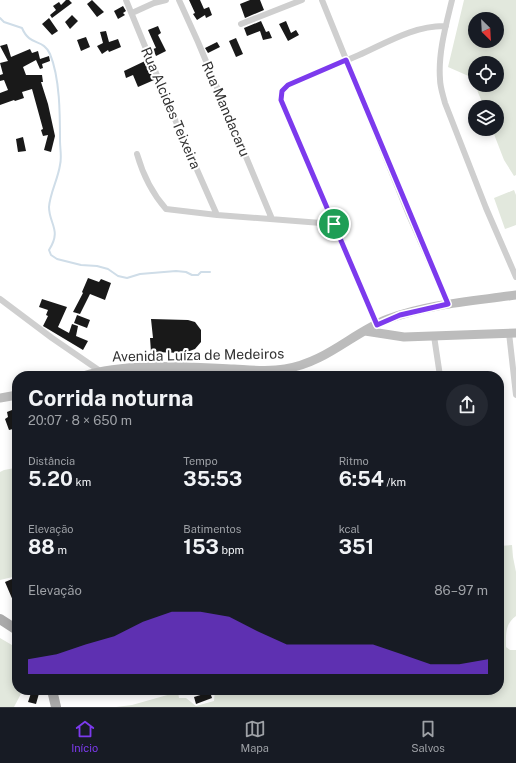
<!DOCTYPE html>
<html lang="pt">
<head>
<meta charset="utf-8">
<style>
	body { margin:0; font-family:"Public Sans",sans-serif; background:#242831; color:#f1f3f6; height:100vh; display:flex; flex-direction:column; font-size:15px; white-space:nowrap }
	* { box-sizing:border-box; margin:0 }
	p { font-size:13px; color:#9ea1a6 }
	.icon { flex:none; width:22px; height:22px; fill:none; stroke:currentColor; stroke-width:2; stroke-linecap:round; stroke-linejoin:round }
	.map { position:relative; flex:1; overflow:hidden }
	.sheet { position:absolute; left:12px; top:371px; width:492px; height:324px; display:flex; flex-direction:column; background:#171b24; border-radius:16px; box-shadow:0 2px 10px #0003 }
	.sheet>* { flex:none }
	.needle { width:26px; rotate:156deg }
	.buttons { position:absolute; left:468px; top:12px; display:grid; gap:8px }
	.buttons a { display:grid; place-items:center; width:36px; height:36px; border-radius:50%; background:#171b24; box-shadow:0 2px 10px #0003; font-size:20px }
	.pin { position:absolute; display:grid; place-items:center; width:34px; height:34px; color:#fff; margin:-17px; border:2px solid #fff; border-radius:50%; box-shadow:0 1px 4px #0007 }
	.round { display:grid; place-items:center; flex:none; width:42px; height:42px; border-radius:21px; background:#242831 }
	.headline { display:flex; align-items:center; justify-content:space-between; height:68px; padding:0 16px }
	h1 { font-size:22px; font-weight:700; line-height:30px }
	.metrics { display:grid; grid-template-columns:repeat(3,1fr); gap:6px; height:68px; padding:4px 16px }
	.metrics div { display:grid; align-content:center }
	.metrics b { font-size:20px; font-weight:700 }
	.metrics small { font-size:11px; font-weight:400 }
	.metrics p { font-size:11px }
	.chart { height:112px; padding:8px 16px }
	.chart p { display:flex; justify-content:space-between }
	.chart svg { width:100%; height:72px; margin-top:4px; fill:#7c3aed; opacity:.7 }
	.tabs { display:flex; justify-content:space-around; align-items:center; height:56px; border-top:1px solid #363941; background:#171b24; font-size:11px; color:#9ea1a6 }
	.tabs a { display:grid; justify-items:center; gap:2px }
	.tabs .selected { color:#7c3aed }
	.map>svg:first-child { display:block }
	.green { fill:#e2e8dd; fill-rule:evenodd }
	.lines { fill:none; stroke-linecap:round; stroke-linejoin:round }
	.stream { stroke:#cfdde8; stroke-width:2 }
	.building { fill:#191919 }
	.street { stroke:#cfcfcf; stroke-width:6 }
	.secondary { stroke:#bcbcbc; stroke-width:9 }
	.primary { stroke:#aaa; stroke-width:10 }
	.route-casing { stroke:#fff; stroke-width:8 }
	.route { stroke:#7c3aed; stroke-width:5 }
	.labels { text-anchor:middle; stroke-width:4; stroke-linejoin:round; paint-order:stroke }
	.street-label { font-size:14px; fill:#323232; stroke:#fff }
</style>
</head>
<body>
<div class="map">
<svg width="516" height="707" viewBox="0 0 516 707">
	<rect width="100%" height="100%" fill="#fff"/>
	<path class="green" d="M 464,0 L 516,0 L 516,175 L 514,176 L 504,160 L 492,129 L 497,129 L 497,107 L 484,107 L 475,85 L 497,85 L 497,63 L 475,63 L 475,84 L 473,78 L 448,67 ZM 475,19 L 497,19 L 497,41 L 475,41 Z
		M 514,190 L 516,195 L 516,225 L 505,229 L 494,198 Z
		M 15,468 L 17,469 L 17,576 L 0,580 L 0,472 L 4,470 Z
		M 512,545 L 513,557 L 516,572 L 516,616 C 505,624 506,634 506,647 L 510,650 L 516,650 L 516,707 L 116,707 L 132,705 L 178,692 L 179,698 L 186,698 L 196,706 L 214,701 L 215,690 L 499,690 L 499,546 Z
		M 0,638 L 17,648 L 17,690 L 23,690 L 14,707 L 0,707 Z"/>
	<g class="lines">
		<path class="stream" d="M 0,18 L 4,22 L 22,28 C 30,47 43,38 50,54 C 60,78 60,115 60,141 C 60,149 62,157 60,165 C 58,179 50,193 49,207 C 49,224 62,230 49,250 L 51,255 L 57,259 L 81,265 L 97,266 L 108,269 L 118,276 L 127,278 L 140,274 L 176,271 L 186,272 L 192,275 L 198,275 L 201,272 L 210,272"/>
	</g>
	<path class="building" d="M 66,0 L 69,0 L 72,3 L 52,18 L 50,15 L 56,10 L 53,6 L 59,2 L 61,5 Z
		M 92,0 L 104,12 L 97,17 L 87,4 Z
		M 189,0 L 200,0 L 204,9 L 209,7 L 212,15 L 206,18 L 205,15 L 197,20 L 193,14 L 195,13 Z
		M 250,0 L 260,0 L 264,10 L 245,18 L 240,4 Z
		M 123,6 L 126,11 L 123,13 L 125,15 L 118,19 L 114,11 Z
		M 72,15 L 78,21 L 70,29 L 65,22 Z
		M 49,18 L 58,31 L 52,35 L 42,24 Z
		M 261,21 L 266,32 L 269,31 L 272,38 L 263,40 L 260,31 L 247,36 L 244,28 Z
		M 286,21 L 291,33 L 296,30 L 299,35 L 288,41 L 279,24 Z
		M 158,26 L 161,33 L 158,35 L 166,51 L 156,56 L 153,49 L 156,48 L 148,30 Z
		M 106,31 L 109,42 L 118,39 L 121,47 L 109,52 L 108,50 L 102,54 L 97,46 L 103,43 L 100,32 Z
		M 86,37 L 90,47 L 81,51 L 77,40 Z
		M 236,38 L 243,54 L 236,57 L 229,41 Z
		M 217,42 L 220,47 L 208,53 L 205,48 Z
		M 7,44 L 11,57 L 30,49 L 32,53 L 38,51 L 40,59 L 49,56 L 50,61 L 42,64 L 43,68 L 40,69 L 36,60 L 23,67 L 26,75 L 42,75 L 43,82 L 41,82 L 48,104 L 55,136 L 51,152 L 44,150 L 48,135 L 43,136 L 41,130 L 43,129 L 32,89 L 22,92 L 24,98 L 15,101 L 14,100 L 0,105 L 0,93 L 8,90 L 4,80 L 0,81 L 0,75 L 3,74 L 0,63 L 8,61 L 0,46 Z
		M 145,61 L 154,80 L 138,87 L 133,75 L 126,78 L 124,71 Z
		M 23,137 L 26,151 L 18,152 L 16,139 Z
		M 88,278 L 99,282 L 101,279 L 111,283 L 105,300 L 90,294 L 80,314 L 73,312 L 83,293 L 82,292 Z
		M 42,299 L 67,307 L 58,327 L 69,333 L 72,324 L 78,326 L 76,336 L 88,341 L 83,350 L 43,326 L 48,316 L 46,315 L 48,310 L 39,307 Z
		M 77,315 L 90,320 L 87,328 L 74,323 Z
		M 151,319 L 188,320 L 195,322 L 201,330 L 201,342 L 195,349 L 184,353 L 151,352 L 150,338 L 153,338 Z
		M 17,408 L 17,428 L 9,430 L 5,419 L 8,417 L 7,412 Z
		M 17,577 L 17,610 L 5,582 Z
		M 32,690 L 40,690 L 36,704 L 28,702 Z
		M 210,692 L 212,698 L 196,704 L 194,697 Z"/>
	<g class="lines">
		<path class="street" d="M 126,0 L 179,129 L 217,215
			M 179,0 L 198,42 L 272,219
			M 322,0 L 409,215 L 448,304
			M 452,0 C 446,25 438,53 440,79 C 440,87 443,95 445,103 L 486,208 L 516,277
			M 132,13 L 154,3 L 166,0
			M 241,24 L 302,0
			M 137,154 C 143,175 151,192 166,209 L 217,215 L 334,224
			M 0,299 L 52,338 L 100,371
			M 377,325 L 281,100 C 281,93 283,89 288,85 C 312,75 336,65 359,55 C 386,43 415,25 446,26
			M 509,333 L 516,395
			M 434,336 L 440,376"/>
		<path class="secondary" d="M 365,331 L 404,337 L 516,333
			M 83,376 C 128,362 187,367 234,369 C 251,370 268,372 285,369 C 327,362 352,333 388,319 C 428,304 474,301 516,295
			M 0,398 L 17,395"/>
		<path class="primary" d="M 0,619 L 17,630
			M 52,690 L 56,707"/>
	</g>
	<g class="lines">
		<g class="route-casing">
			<path id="route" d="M 346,60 L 448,304 L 400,315 L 377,325 L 281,100 L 282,91 L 288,85 Z"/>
		</g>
		<use href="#route" class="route"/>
	</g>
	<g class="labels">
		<g class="street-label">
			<text transform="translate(171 108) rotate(67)" y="5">Rua Alcides Teixeira</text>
			<text transform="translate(226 109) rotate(67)" y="5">Rua Mandacaru</text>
			<text transform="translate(198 355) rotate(-1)" y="5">Avenida Luíza de Medeiros</text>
		</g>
	</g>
</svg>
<div class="buttons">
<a><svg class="needle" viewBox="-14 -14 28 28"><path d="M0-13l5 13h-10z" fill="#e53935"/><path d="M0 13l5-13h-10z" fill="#9ea1a6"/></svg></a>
<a><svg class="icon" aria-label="locate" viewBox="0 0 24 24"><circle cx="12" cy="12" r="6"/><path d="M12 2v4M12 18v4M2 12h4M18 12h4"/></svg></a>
<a><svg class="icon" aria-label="layers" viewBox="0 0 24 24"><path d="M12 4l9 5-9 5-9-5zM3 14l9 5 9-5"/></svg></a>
</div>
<div class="pin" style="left:334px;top:224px;background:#1e9e55"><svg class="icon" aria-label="arrive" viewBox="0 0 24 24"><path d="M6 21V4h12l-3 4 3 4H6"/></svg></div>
<section class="sheet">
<div class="headline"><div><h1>Corrida noturna</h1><p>20:07 · 8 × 650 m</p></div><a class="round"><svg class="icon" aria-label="share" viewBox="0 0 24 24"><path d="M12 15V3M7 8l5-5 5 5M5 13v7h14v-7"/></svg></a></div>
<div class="metrics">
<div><p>Distância</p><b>5.20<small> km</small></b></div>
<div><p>Tempo</p><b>35:53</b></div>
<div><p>Ritmo</p><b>6:54<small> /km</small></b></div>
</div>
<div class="metrics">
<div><p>Elevação</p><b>88<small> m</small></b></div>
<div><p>Batimentos</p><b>153<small> bpm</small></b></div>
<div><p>kcal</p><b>351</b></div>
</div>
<div class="chart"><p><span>Elevação</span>86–97 m</p>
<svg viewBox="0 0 160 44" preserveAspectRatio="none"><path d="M0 44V35L10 32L20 26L30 21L40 12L50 6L60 6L70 9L80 18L90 26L100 26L110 26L120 26L130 32L140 38L150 38L160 35V44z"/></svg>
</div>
</section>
</div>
<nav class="tabs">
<a class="selected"><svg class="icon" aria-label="home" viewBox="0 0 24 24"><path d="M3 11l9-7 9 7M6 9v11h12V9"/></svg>Início</a>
<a><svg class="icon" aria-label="map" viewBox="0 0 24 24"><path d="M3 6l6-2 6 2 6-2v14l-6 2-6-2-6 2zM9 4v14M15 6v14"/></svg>Mapa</a>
<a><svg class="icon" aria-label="saved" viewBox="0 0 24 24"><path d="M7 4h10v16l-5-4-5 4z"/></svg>Salvos</a>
</nav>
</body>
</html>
